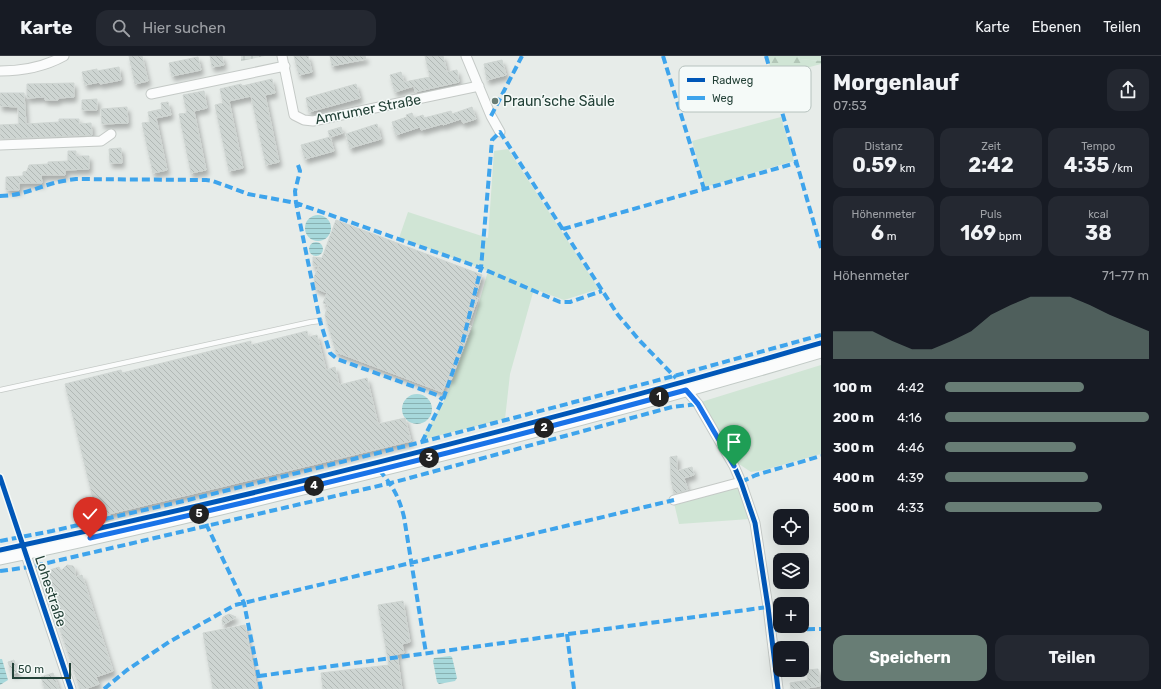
<!DOCTYPE html>
<html lang="de">
<head>
<meta charset="utf-8">
<style>
	body { margin:0; font-family:Rubik,sans-serif; background:#242831; color:#f1f3f6; height:100vh; display:flex; flex-direction:column; font-size:15px; white-space:nowrap }
	* { box-sizing:border-box; margin:0 }
	p { font-size:13px; color:#9ea1a6 }
	.icon { flex:none; width:22px; height:22px; fill:none; stroke:currentColor; stroke-width:2; stroke-linecap:round; stroke-linejoin:round }
	.map { position:relative; flex:1; overflow:hidden }
	.side { display:flex; flex-direction:column; background:#171b24; width:340px }
	.side>* { flex:none }
	.buttons { position:absolute; left:773px; top:453px; display:grid; gap:8px }
	.buttons a { display:grid; place-items:center; width:36px; height:36px; border-radius:8px; background:#171b24; box-shadow:0 4px 16px #0002; font-size:20px }
	.scale { position:absolute; left:12px; bottom:10px; width:59px; box-sizing:border-box; padding-left:4px; border:2px solid #234137; border-top:0; font-size:11px; line-height:14px; white-space:nowrap; color:#234137; -webkit-text-stroke:3px #f5faf8; paint-order:stroke }
	.pin { position:absolute; display:grid; place-items:center; width:34px; height:34px; color:#fff; margin:-41px -17px; border-radius:50% 50% 50% 0; rotate:-45deg; box-shadow:0 0 4px #0007 }
	.pin .icon { rotate:45deg }
	.km { position:absolute; width:20px; height:20px; margin:-10px; border-radius:50%; background:#222; color:#fff; font-size:11px; line-height:20px; text-align:center }
	.round { display:grid; place-items:center; flex:none; width:42px; height:42px; border-radius:12px; background:#242831 }
	.overview { display:flex; align-items:center; justify-content:space-between; height:68px; padding:0 12px }
	h1 { font-size:22px; font-weight:700; line-height:30px }
	.figures { display:grid; grid-template-columns:repeat(3,1fr); gap:6px; height:68px; padding:4px 12px }
	.figures div { display:grid; align-content:center; border-radius:10px; background:#242831; text-align:center }
	.figures b { font-size:20px; font-weight:700 }
	.figures small { font-size:11px; font-weight:400 }
	.figures p { font-size:11px }
	.chart { height:112px; padding:8px 12px }
	.chart p { display:flex; justify-content:space-between }
	.chart svg { width:100%; height:72px; margin-top:4px; fill:#687d75; opacity:.7 }
	.cta { display:flex; gap:8px; margin-top:auto; padding:8px 12px }
	.cta a { flex:1; height:46px; border-radius:12px; background:#687d75; color:#fff; font-size:16px; font-weight:700; line-height:46px; text-align:center }
	.cta a+a { background:#242831; color:#f1f3f6 }
	ul { padding:0 12px; list-style:none; font-size:13px }
	li { display:grid; grid-template-columns:64px 48px 1fr; align-items:center; height:30px }
	li i { height:10px; border-radius:5px; background:#687d75 }
	header { display:flex; align-items:center; gap:24px; box-sizing:border-box; height:56px; padding:0 20px; background:#171b24; border-bottom:1px solid #363941 }
	header strong { font-size:19px }
	nav { display:flex; gap:22px; margin-inline-start:auto; font-size:14px }
	.search { width:280px; height:36px; background:#242831; display:flex; align-items:center; gap:10px; box-sizing:border-box; padding:0 14px; border-radius:12px; color:#9ea1a6; font-size:15px }
	main { display:flex; flex:1; min-height:0 }
	.map>svg:first-child { display:block }
	.industrial { fill:url(#industrial-grid) }
	.green { fill:#d0e5d5 }
	.forest { fill:url(#forest-firs) }
	.water { fill:url(#water-rules) }
	.building { fill:url(#building-back-hatch); stroke:#cfd5d2; filter:url(#shadow) }
	.lines { fill:none; stroke-linecap:round; stroke-linejoin:round }
	.lane-casing { stroke:#c4c9c6; stroke-width:6 }
	.street-casing { stroke:#c4c9c6; stroke-width:11 }
	.secondary-casing { stroke:#c2cac6; stroke-width:15 }
	.lane { stroke:#fbfcfc; stroke-width:4.5 }
	.street { stroke:#fbfcfc; stroke-width:9 }
	.secondary { stroke:#fbfcfc; stroke-width:13 }
	.quiet { stroke:#3ea4ec; stroke-width:4; stroke-dasharray:8 4; stroke-linecap:butt }
	.cycleway-casing { stroke:#f5faf8; stroke-width:8 }
	.cycleway { stroke:#0057b8; stroke-width:5 }
	.route-casing { stroke:#fff; stroke-width:8 }
	.route { stroke:#1a73e8; stroke-width:5 }
	.poi-dot { fill:#687d75; stroke:#f5faf8; stroke-width:1.5 }
	.labels { text-anchor:middle; stroke-width:3; stroke-linejoin:round; paint-order:stroke }
	.poi-label { font-size:14px; fill:#234137; stroke:#f5faf8; text-anchor:start }
	.street-label { font-size:14px; fill:#234137; stroke:#f5faf8 }
	.key { fill:#f5faf8; stroke:#b6c2be; stroke-width:1 }
	.key-label { font-size:11px; fill:#234137 }
</style>
</head>
<body>
<header>
<strong>Karte</strong>
<div class="search"><svg class="icon" aria-label="search" viewBox="0 0 24 24"><circle cx="10" cy="10" r="6"/><path d="M15 15l6 6"/></svg>Hier suchen</div>
<nav><a>Karte</a><a>Ebenen</a><a>Teilen</a></nav>
</header>
<main>
<div class="map">
<svg width="821" height="633" viewBox="0 0 821 633">
	<defs>
		<pattern id="industrial-grid" width="8" height="8" patternUnits="userSpaceOnUse"><rect width="8" height="8" fill="#d5ddd9"/><path d="M0 4h8M4 0v8" fill="none" stroke="#b7bfbb"/></pattern>
		<pattern id="forest-firs" width="22" height="20" patternUnits="userSpaceOnUse"><rect width="22" height="20" fill="#d0e5d5"/><path d="M5 1l3.5 6h-7zM16 11l3.5 6h-7z" fill="#b2c6b7"/></pattern>
		<pattern id="water-rules" width="6" height="5" patternUnits="userSpaceOnUse"><rect width="6" height="5" fill="#a7d8db"/><path d="M0 2.5h6" fill="none" stroke="#88b1b2"/></pattern>
		<pattern id="building-back-hatch" width="6" height="6" patternUnits="userSpaceOnUse"><rect width="6" height="6" fill="#ced5d2"/><path d="M-1 5l2 2M0 0l6 6M5-1l2 2" fill="none" stroke="#b1b8b5"/></pattern>
		<filter id="shadow"><feDropShadow dx="2.5" dy="4.5" stdDeviation="2" flood-color="#0004"/></filter>
	</defs>
	<rect width="100%" height="100%" fill="#e7ece9"/>
	<path class="industrial" d="M 241,0 L 265,0 L 241,5 Z"/>
	<path class="green" d="M 798,0 L 821,0 L 821,5 L 800,3 Z
		M 781,61 L 794,105 L 705,131 L 692,85 Z
		M 508,93 L 599,233 L 564,244 L 534,233 L 510,318 L 505,363 L 421,384 L 446,341 L 471,275 L 488,215 L 399,182 L 408,156 L 488,182 L 494,95 Z
		M 821,309 L 821,398 L 764,414 L 751,416 L 736,406 L 701,346 Z
		M 737,430 L 750,463 L 679,468 L 674,447 Z"/>
	<path class="forest" d="M 767,0 L 798,0 L 800,3 L 821,5 L 821,8 L 773,21 Z"/>
	<path class="water" d="M305 172a13 13 0 1 1 26 0a13 13 0 1 1-26 0Z
		M309 193a7 7 0 1 1 14 0a7 7 0 1 1-14 0Z
		M402 353a15 15 0 1 1 30 0a15 15 0 1 1-30 0Z
		M 450,600 L 452,601 L 457,622 L 455,625 L 439,628 L 437,626 L 433,605 L 434,602 Z
		M 0,603 L 2,603 L 8,624 L 0,629 Z"/>
	<path class="building" d="M 129,0 L 142,0 L 148,25 L 135,28 Z
		M 210,0 L 222,0 L 224,9 L 212,11 Z
		M 294,0 L 308,0 L 312,16 L 299,19 Z
		M 330,0 L 365,0 L 366,3 L 332,10 Z
		M 425,0 L 443,0 L 447,16 L 457,14 L 459,26 L 415,36 L 414,30 L 395,36 L 390,19 L 401,16 L 404,26 L 430,21 Z
		M 198,1 L 201,14 L 172,20 L 169,7 Z
		M 502,4 L 506,19 L 487,24 L 484,8 Z
		M 119,11 L 121,24 L 100,28 L 100,26 L 85,29 L 82,16 L 97,13 L 97,15 Z
		M 272,23 L 275,37 L 265,39 L 279,106 L 266,109 L 251,40 L 229,45 L 243,112 L 229,115 L 215,49 L 223,47 L 220,33 L 241,28 L 242,30 Z
		M 74,27 L 74,41 L 58,42 L 58,44 L 45,44 L 45,41 L 27,42 L 27,28 Z
		M 356,28 L 360,42 L 309,56 L 306,42 Z
		M 204,35 L 207,52 L 194,55 L 206,114 L 191,117 L 179,58 L 187,57 L 183,39 Z
		M 0,37 L 24,37 L 26,68 L 59,66 L 59,63 L 79,63 L 79,68 L 91,67 L 92,79 L 0,83 L 0,69 L 19,68 L 18,51 L 0,50 Z
		M 97,43 L 97,54 L 82,54 L 82,44 Z
		M 168,46 L 171,59 L 156,62 L 167,114 L 153,117 L 142,67 L 150,66 L 148,56 L 162,53 L 161,47 Z
		M 127,51 L 128,67 L 102,68 L 101,53 Z
		M 472,51 L 476,63 L 463,67 L 461,63 L 443,69 L 442,68 L 421,74 L 420,71 L 396,79 L 392,66 L 407,61 L 406,59 L 412,57 L 414,62 L 423,59 L 424,62 L 451,55 L 452,58 Z
		M 377,68 L 381,83 L 350,92 L 346,78 Z
		M 341,71 L 343,77 L 330,81 L 328,75 Z
		M 330,81 L 334,95 L 305,103 L 301,89 Z
		M 121,92 L 122,107 L 110,107 L 109,93 Z
		M 68,95 L 76,95 L 76,100 L 89,100 L 89,113 L 65,114 L 65,119 L 41,119 L 42,127 L 19,127 L 19,134 L 6,134 L 6,121 L 23,120 L 23,116 L 27,115 L 29,109 L 48,108 L 48,106 L 68,105 Z
		M 336,164 L 482,219 L 475,241 L 478,242 L 468,269 L 471,270 L 451,324 L 448,323 L 442,336 L 336,296 L 325,259 L 328,249 L 323,247 L 327,237 L 315,232 L 314,221 L 319,210 L 313,210 L 313,201 L 322,202 Z
		M 307,275 L 308,281 L 317,279 L 326,314 L 335,311 L 339,329 L 367,322 L 378,368 L 405,362 L 411,385 L 109,458 L 110,460 L 98,463 L 65,328 L 121,314 L 122,317 L 251,285 L 251,289 Z
		M 677,400 L 677,415 L 692,411 L 694,419 L 684,422 L 688,434 L 674,438 L 671,424 L 670,401 Z
		M 67,509 L 73,510 L 75,513 L 75,521 L 82,519 L 113,615 L 96,621 L 99,628 L 85,633 L 80,633 L 41,517 L 59,511 L 61,515 Z
		M 403,545 L 410,586 L 402,588 L 404,597 L 397,598 L 402,633 L 323,633 L 321,617 L 389,609 L 378,549 Z
		M 229,558 L 236,561 L 223,569 L 222,564 L 223,561 Z
		M 245,569 L 257,633 L 213,633 L 203,577 Z
		M 14,604 L 18,616 L 12,618 L 8,606 Z
		M 818,613 L 820,630 L 807,632 L 807,633 L 791,633 L 790,627 L 808,624 L 807,614 Z
		M 53,617 L 59,633 L 45,633 L 41,621 Z"/>
	<g class="lines">
		<g class="lane-casing">
			<path id="lane" d="M 0,334 L 311,266 L 320,265
				M 0,421 L 25,495"/>
		</g>
		<g class="street-casing">
			<path id="street" d="M 282,0 L 294,59 L 304,64 L 313,65 L 479,30
				M 466,0 L 491,60 L 500,76
				M 0,15 C 22,15 44,11 64,0
				M 151,38 L 285,10
				M 0,89 L 101,85 L 111,78
				M 686,334 L 698,348 L 734,410 L 741,426 L 755,467 L 768,551 L 778,633
				M 674,444 L 741,426
				M 25,496 L 71,633"/>
		</g>
		<g class="secondary-casing">
			<path id="secondary" d="M 0,502 C 101,481 202,457 303,432 C 477,391 650,346 821,295"/>
		</g>
		<use href="#lane" class="lane"/>
		<use href="#street" class="street"/>
		<use href="#secondary" class="secondary"/>
		<path class="quiet" d="M 663,0 L 704,133
			M 766,0 L 821,192
			M 491,60 L 522,0
			M 298,109 L 300,115 L 295,135 L 296,147 L 320,265 L 330,297 L 337,303 L 437,339 L 443,344
			M 0,140 C 20,140 36,132 54,127 C 61,125 69,124 76,123 L 206,124 L 213,125 L 248,138 L 296,147 L 481,212 L 560,246 L 570,246 L 602,235
			M 563,173 L 796,107
			M 422,386 L 444,341 L 462,289 L 481,212 L 492,84 L 500,76 L 618,259 L 640,285 L 676,322
			M 379,414 C 393,430 399,441 404,461 L 426,597
			M 741,426 L 756,419 L 821,400
			M 204,456 L 207,470 L 244,547 L 261,633
			M 0,485 L 52,475 L 188,444 L 410,389 L 674,320 L 821,279
			M 0,515 L 30,511 L 391,427 L 672,351 L 698,348
			M 771,574 L 821,573
			M 567,578 L 574,633
			M 259,620 L 768,551
			M 104,633 L 127,614 L 169,586 L 235,549 L 674,444"/>
		<g class="cycleway-casing">
			<path id="cycleway" d="M 686,334 L 698,348 L 734,410 L 741,426 L 755,467 L 768,551 L 778,633
				M 0,421 L 71,633
				M 0,494 C 276,435 550,365 821,287"/>
		</g>
		<use href="#cycleway" class="cycleway"/>
	</g>
	<g class="lines">
		<g class="route-casing">
			<path id="route" d="M 90,482 C 290,437 489,388 686,334 L 698,348 L 734,410"/>
		</g>
		<use href="#route" class="route"/>
	</g>
	<circle class="poi-dot" cx="495" cy="45" r="4"/>
	<g class="labels">
		<g class="poi-label">
			<text x="503" y="50">Praun’sche Säule</text>
		</g>
		<g class="street-label">
			<text transform="translate(368 53) rotate(-11)" y="5">Amrumer Straße</text>
			<text transform="translate(51 535) rotate(72)" y="5">Lohestraße</text>
		</g>
	</g>
	<rect x="679" y="10" width="132" height="46" rx="6" class="key"/>
	<rect x="687" y="22" width="18" height="4" fill="#0057b8"/>
	<rect x="687" y="40" width="18" height="4" fill="#3ea4ec"/>
	<g class="key-label">
		<text x="712" y="28">Radweg</text>
		<text x="712" y="46">Weg</text>
	</g>
</svg>
<div class="buttons">
<a><svg class="icon" aria-label="locate" viewBox="0 0 24 24"><circle cx="12" cy="12" r="6"/><path d="M12 2v4M12 18v4M2 12h4M18 12h4"/></svg></a>
<a><svg class="icon" aria-label="layers" viewBox="0 0 24 24"><path d="M12 4l9 5-9 5-9-5zM3 14l9 5 9-5"/></svg></a>
<a>+</a>
<a>−</a>
</div>
<div class="scale">50 m</div>
<div class="pin" style="left:734px;top:410px;background:#1e9e55"><svg class="icon" aria-label="arrive" viewBox="0 0 24 24"><path d="M6 21V4h12l-3 4 3 4H6"/></svg></div>
<div class="pin" style="left:90px;top:482px;background:#d93025"><svg class="icon" aria-label="check" viewBox="0 0 24 24"><path d="M5 12l5 5 9-10"/></svg></div>
<b class="km" style="left:659px;top:341px">1</b>
<b class="km" style="left:544px;top:372px">2</b>
<b class="km" style="left:429px;top:402px">3</b>
<b class="km" style="left:314px;top:430px">4</b>
<b class="km" style="left:199px;top:458px">5</b>
</div>
<section class="side">
<div class="overview"><div><h1>Morgenlauf</h1><p>07:53</p></div><a class="round"><svg class="icon" aria-label="share" viewBox="0 0 24 24"><path d="M12 15V3M7 8l5-5 5 5M5 13v7h14v-7"/></svg></a></div>
<div class="figures">
<div><p>Distanz</p><b>0.59<small> km</small></b></div>
<div><p>Zeit</p><b>2:42</b></div>
<div><p>Tempo</p><b>4:35<small> /km</small></b></div>
</div>
<div class="figures">
<div><p>Höhenmeter</p><b>6<small> m</small></b></div>
<div><p>Puls</p><b>169<small> bpm</small></b></div>
<div><p>kcal</p><b>38</b></div>
</div>
<div class="chart"><p><span>Höhenmeter</span>71–77 m</p>
<svg viewBox="0 0 160 44" preserveAspectRatio="none"><path d="M0 44V27L10 27L20 27L30 33L40 38L50 38L60 33L70 27L80 17L90 11L100 6L110 6L120 6L130 11L140 17L150 22L160 27V44z"/></svg>
</div>
<ul>
<li><b>100 m</b>4:42<i style="width:68%"></i></li>
<li><b>200 m</b>4:16<i style="width:100%"></i></li>
<li><b>300 m</b>4:46<i style="width:64%"></i></li>
<li><b>400 m</b>4:39<i style="width:70%"></i></li>
<li><b>500 m</b>4:33<i style="width:77%"></i></li>
</ul>
<div class="cta"><a>Speichern</a><a>Teilen</a></div>
</section>
</main>
</body>
</html>
